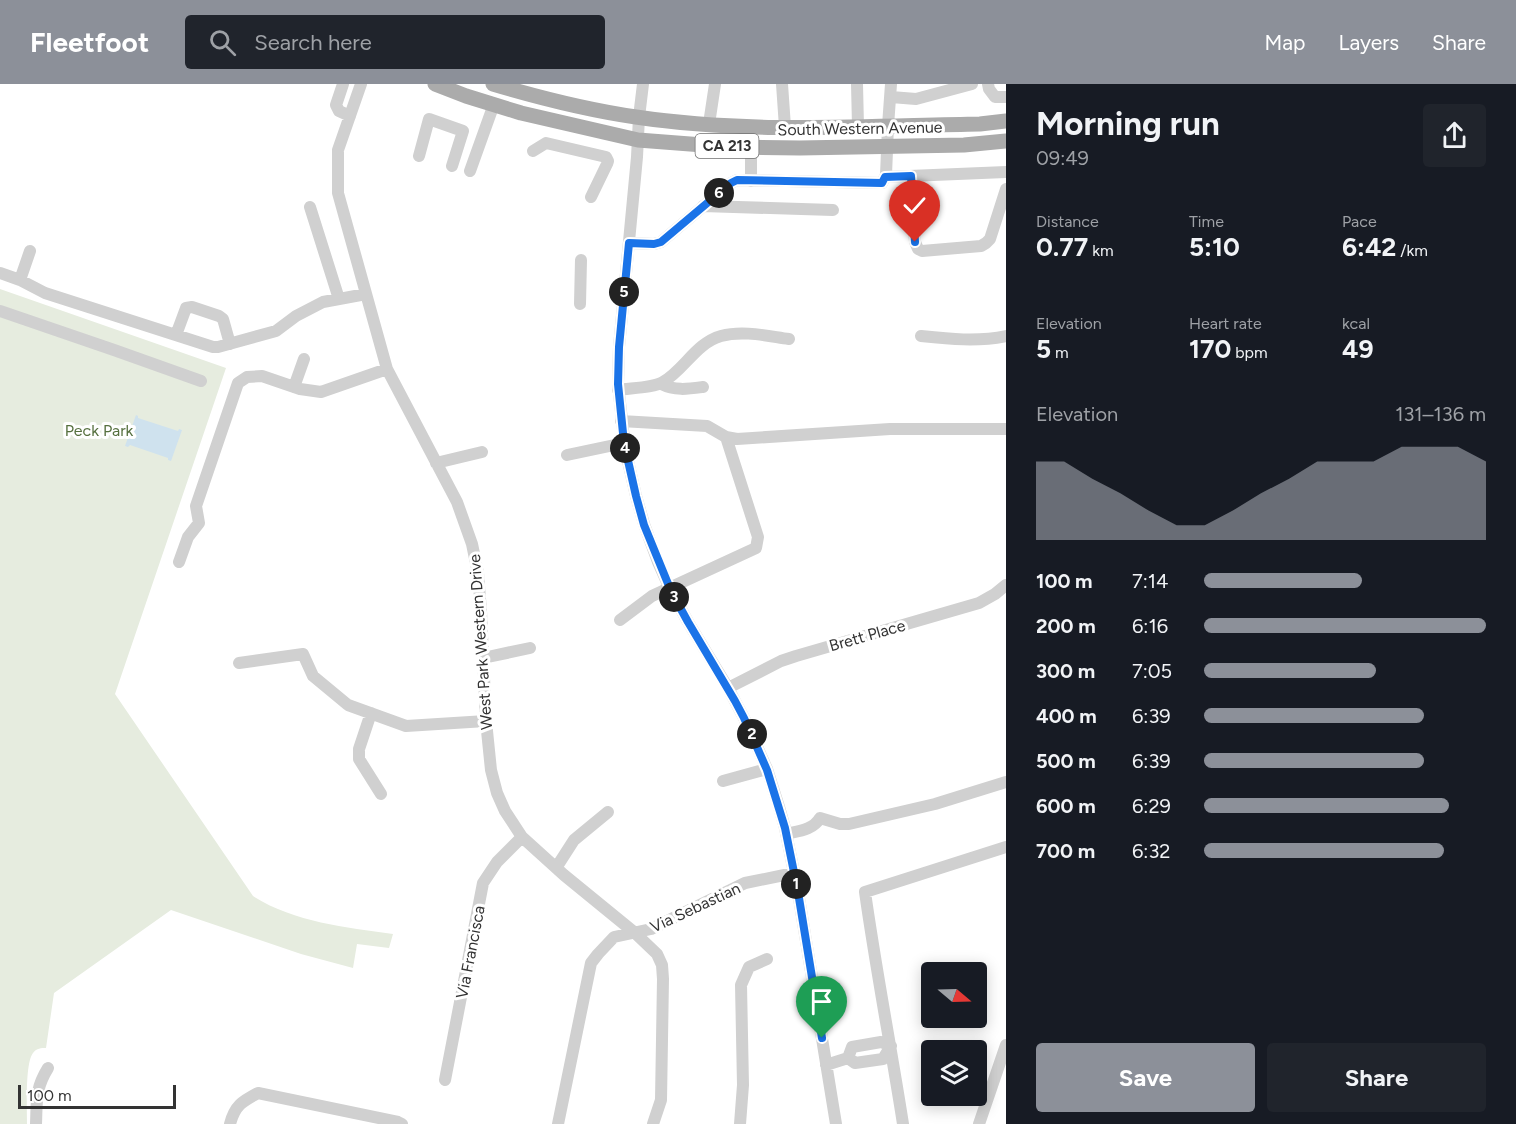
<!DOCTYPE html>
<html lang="en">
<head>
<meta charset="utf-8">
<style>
	body { margin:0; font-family:Figtree,sans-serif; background:#20242c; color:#f1f3f6; height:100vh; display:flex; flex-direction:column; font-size:22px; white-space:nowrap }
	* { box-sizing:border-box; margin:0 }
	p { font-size:20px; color:#9ea1a6 }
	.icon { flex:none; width:33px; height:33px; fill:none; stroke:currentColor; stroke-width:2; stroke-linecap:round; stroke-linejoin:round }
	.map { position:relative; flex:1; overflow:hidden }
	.panel { display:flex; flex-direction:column; background:#171b24; width:510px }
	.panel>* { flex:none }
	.needle { width:39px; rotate:109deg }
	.buttons { position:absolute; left:921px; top:878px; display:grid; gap:12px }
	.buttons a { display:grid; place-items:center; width:66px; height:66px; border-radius:6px; background:#171b24; box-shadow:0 3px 15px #0003; font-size:30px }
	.scale { position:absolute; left:18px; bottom:15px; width:158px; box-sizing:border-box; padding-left:6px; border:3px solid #333; border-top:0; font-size:16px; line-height:21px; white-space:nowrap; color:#333; -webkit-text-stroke:4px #fff; paint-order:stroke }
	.pin { position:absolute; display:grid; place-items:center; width:51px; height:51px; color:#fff; margin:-62px -26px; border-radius:50% 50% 50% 0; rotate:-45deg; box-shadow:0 0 6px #0007 }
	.pin .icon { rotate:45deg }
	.km { position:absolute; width:30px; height:30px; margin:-15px; border-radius:50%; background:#222; color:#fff; font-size:16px; line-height:30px; text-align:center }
	.round { display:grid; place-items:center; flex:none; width:63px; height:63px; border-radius:6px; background:#20242c }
	.headline { display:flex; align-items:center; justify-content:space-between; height:102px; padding:0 30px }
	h1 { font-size:33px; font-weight:700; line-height:45px }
	.metrics { display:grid; grid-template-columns:repeat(3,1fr); gap:9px; height:102px; padding:6px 30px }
	.metrics div { display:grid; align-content:center }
	.metrics b { font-size:26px; font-weight:700 }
	.metrics small { font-size:16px; font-weight:400 }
	.metrics p { font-size:16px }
	.chart { height:168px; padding:12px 30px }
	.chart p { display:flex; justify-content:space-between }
	.chart svg { width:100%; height:108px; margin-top:6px; fill:#8c9099; opacity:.7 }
	.primary-button { display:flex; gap:12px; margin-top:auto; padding:12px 30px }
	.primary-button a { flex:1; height:69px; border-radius:6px; background:#8c9099; color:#fff; font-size:24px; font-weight:700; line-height:69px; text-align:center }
	.primary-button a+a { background:#20242c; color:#f1f3f6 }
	ul { padding:0 30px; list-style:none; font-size:20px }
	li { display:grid; grid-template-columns:96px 72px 1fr; align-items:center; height:45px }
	li i { height:15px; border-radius:8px; background:#8c9099 }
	header { display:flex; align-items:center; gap:36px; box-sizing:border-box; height:84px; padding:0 30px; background:#8c9099; color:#fff }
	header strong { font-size:28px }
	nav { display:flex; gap:33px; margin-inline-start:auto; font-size:21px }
	.search { width:420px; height:54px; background:#20242c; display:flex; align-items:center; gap:15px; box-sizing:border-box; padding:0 21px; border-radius:6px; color:#9ea1a6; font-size:22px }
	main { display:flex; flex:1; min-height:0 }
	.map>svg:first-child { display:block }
	.green { fill:#e6ecdf }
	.water { fill:#cfe2ee }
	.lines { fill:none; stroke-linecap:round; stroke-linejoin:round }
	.minor { stroke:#d0d0d0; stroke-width:12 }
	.major { stroke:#ababab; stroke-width:15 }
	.route-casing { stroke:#fff; stroke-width:12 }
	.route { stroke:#1a73e8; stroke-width:8 }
	.labels { text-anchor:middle; stroke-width:6; stroke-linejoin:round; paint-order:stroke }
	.shield { fill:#fff; stroke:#707070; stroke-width:1.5 }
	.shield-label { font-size:15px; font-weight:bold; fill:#333 }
	.street-label { font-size:16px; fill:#333; stroke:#fff }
	.park-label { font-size:16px; fill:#56703f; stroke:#fff }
</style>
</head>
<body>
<header>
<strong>Fleetfoot</strong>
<div class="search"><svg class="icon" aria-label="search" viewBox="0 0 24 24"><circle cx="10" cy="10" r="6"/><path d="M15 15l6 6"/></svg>Search here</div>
<nav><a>Map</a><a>Layers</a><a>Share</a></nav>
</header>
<main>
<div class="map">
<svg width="1006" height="1040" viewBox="0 0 1006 1040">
	<rect width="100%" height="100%" fill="#fff"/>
	<path class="green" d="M 0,205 L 226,284 L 115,610 L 253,812 C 294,838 345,843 393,850 L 389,864 L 357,860 L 353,884 L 301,870 L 171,826 L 54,909 L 46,964 C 41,964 37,964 33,969 C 25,979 27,1025 27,1040 L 0,1040 Z"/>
	<path class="water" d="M 136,331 L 138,332 L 138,334 L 178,347 L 179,345 L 182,346 L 171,377 L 168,376 L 168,374 L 130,361 L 128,363 L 125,362 Z"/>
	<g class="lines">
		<path class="minor" d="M 343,0 L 336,21 L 339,27 L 350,32
			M 361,0 L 338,66 L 338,109 L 387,285 L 457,418 L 472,460 L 478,489 L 481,527 L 486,637 L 491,686 L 497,709 L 505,727 L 522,753 L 564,791 L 635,849 L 657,870 L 662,881 L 663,895 L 661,1016 L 653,1040
			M 643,0 L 639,33 L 637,73 L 619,263 L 618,300 L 625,364 L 636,412 L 644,440 L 658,478 L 671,507 L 688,538 L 728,604 L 744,634 L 767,685 L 779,723 L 785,744 L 798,808 L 836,1040
			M 782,0 L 785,43
			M 857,0 L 858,42
			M 988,0 L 989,5 L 995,13 L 1006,13
			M 891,13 L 916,15 L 972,0
			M 709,40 L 715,0
			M 751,63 L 751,97
			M 533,67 L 546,59 L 606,73 L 608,77 L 607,80 L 591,113
			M 419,72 L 429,35 L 463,47 L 452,82
			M 470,87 L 494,20
			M 911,92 L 915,158 L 918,165 L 922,167 L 981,162 L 986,159 L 990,155 L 1006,105
			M 885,93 L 1006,88
			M 703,122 L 833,126
			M 310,123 L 339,215
			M 629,159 L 654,160 L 661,158 L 731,99 L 737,96 L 882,99 L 886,91 L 888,42 L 891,0
			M 0,189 L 20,196 L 45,209 L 213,263 L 218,263 L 276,247 L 296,232 L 323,218 L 366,210
			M 20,196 L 30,167
			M 580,220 L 581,176
			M 0,227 L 114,266 L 201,297
			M 176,251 L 186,224 L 192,223 L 219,232 L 223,235 L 230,260
			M 921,252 C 949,255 978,258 1006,252
			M 661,300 C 675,307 688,305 703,303
			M 294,303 L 304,275
			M 618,306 C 630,304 654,304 663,298 C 684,286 696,259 721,252 C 743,246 767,252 789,255
			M 621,337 L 707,342 L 726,353 L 737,355 L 890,345 L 1006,345
			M 567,371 L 624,359
			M 436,379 L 482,368
			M 179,478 L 188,453 L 199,439 L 196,422 L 238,299 L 247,293 L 262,292 L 300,305 L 321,308 L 387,285
			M 620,536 L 652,512 L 756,464 L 758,453 L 726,353
			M 483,574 L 530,564
			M 239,579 L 303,570 L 313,592 L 348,621 L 406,642 L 486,637
			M 728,604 L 781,577 L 796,572 L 979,519 L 995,510 L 1006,501
			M 371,629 L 359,665 L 359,675 L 381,710
			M 723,697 L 767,685
			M 786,750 C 799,747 813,746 820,734 L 840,740 L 849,740 L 935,720 L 1006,698
			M 556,784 L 574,756 L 608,728
			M 848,974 L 852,963 L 881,958 L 891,962
			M 826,981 L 848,974 L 855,979 L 883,975 L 891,962
			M 445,996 L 483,799 L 497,778 L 522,753
			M 36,1040 C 37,1017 35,1005 48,984
			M 230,1040 C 235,1021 243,1017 258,1009 L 398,1038 L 402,1040
			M 558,1040 L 591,879 L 598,870 L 614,853 L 651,845 L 745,799 L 794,789
			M 740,1040 L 743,1001 L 741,901 L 749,883 L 767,875
			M 903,1040 C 891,963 876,886 865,808 L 1006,763
			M 979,1040 L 1006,961"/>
		<path class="major" d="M 435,0 L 466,12 L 521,29 L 638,56 L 729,63 L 800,64 L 964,61 L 1006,57
			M 493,0 C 540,14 588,26 636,33 C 750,50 866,42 980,40 L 1006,37"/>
	</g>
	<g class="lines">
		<g class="route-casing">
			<path id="route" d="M 822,954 L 798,808 L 785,744 L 767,686 L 744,634 L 735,617 L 688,538 L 671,507 L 644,441 L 636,412 L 624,359 L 618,300 L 619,263 L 629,159 L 654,160 L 661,158 L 731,99 L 737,96 L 882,99 L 885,93 L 911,92 L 915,158"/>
		</g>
		<use href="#route" class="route"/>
	</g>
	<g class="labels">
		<rect class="shield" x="695.5" y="50" width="63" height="24" rx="4.5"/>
		<g class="shield-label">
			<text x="727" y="67">CA 213</text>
		</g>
		<g class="street-label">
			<text transform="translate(860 44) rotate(-1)" y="6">South Western Avenue</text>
			<text transform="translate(867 551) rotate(-16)" y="6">Brett Place</text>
			<text transform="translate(480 558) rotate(-94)" y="6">West Park Western Drive</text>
			<text transform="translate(695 823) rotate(-25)" y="6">Via Sebastian</text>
			<text transform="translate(470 868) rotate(-79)" y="6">Via Francisca</text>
		</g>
		<g class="park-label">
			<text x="99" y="352">Peck Park</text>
		</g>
	</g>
</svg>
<div class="buttons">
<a><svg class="needle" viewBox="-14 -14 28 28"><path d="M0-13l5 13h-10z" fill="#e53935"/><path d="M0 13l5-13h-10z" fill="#9ea1a6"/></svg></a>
<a><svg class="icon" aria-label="layers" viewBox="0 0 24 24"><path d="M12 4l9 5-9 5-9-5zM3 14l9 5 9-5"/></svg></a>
</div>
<div class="scale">100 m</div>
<div class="pin" style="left:822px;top:954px;background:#1e9e55"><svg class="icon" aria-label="arrive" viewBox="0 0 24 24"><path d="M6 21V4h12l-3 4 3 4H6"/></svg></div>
<div class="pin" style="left:915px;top:158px;background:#d93025"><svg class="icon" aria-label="check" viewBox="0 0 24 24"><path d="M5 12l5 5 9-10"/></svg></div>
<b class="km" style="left:796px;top:800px">1</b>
<b class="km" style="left:752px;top:650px">2</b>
<b class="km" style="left:674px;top:513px">3</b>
<b class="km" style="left:625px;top:364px">4</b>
<b class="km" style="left:624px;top:208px">5</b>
<b class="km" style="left:719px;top:109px">6</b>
</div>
<section class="panel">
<div class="headline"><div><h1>Morning run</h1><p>09:49</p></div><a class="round"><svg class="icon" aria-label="share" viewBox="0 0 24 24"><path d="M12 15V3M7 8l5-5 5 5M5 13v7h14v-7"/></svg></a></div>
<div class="metrics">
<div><p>Distance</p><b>0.77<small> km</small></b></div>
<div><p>Time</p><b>5:10</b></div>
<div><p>Pace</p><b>6:42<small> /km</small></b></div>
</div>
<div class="metrics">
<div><p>Elevation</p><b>5<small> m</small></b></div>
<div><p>Heart rate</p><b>170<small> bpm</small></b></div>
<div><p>kcal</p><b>49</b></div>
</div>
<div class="chart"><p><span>Elevation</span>131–136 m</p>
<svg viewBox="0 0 160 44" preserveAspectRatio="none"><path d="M0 44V12L10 12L20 19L30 25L40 32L50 38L60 38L70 32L80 25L90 19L100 12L110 12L120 12L130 6L140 6L150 6L160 12V44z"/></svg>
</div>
<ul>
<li><b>100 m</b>7:14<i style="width:56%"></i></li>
<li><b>200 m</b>6:16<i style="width:100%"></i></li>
<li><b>300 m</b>7:05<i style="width:61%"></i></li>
<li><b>400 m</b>6:39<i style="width:78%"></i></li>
<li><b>500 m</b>6:39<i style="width:78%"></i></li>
<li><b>600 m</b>6:29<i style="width:87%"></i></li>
<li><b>700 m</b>6:32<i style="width:85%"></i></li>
</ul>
<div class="primary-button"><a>Save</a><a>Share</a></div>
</section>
</main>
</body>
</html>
